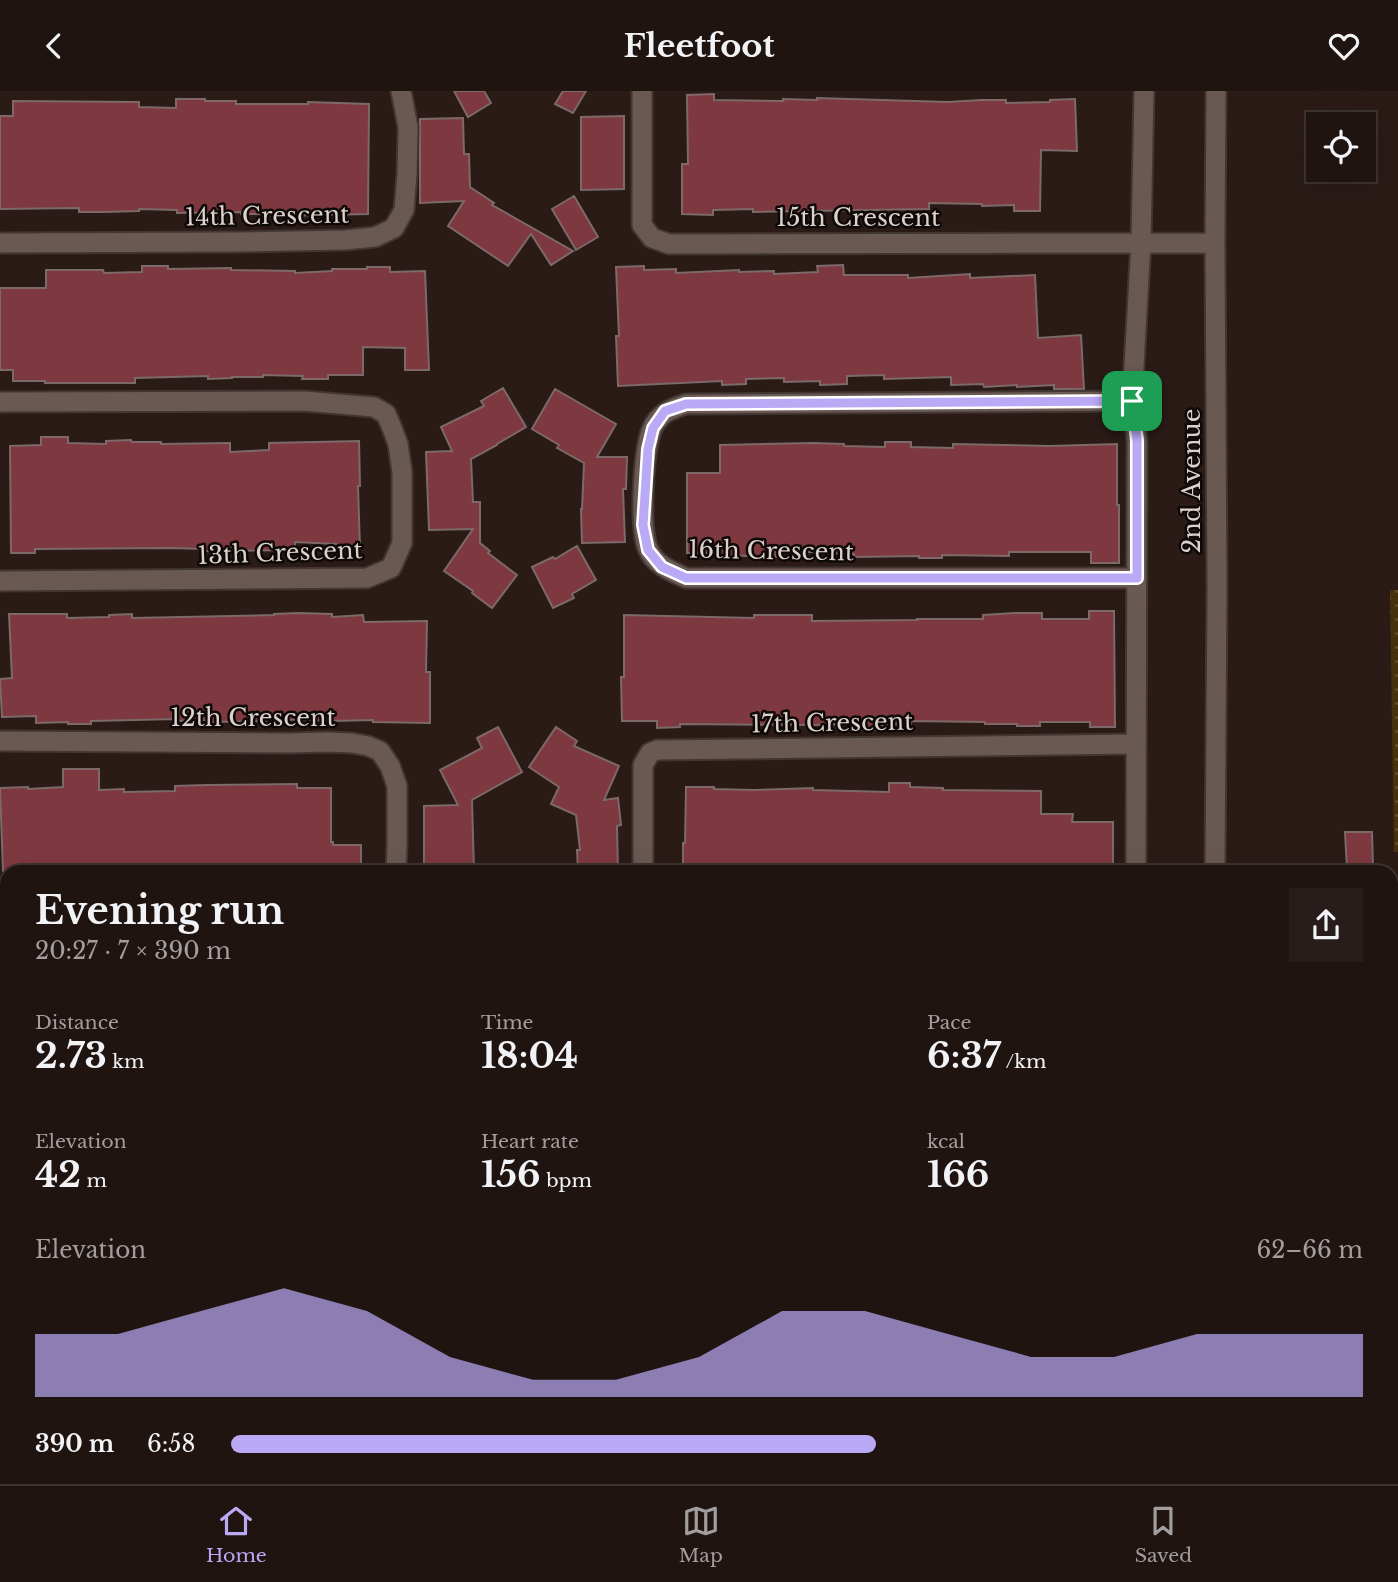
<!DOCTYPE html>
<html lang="en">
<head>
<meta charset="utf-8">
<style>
	body { margin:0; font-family:"Libre Baskerville",serif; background:#281d1a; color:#f1f3f6; height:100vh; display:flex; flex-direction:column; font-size:26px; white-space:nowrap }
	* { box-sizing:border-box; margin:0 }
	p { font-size:23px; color:#a29e9f }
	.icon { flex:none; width:38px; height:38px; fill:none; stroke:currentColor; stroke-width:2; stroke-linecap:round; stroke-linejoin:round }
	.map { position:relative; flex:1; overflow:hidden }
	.panel { position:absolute; left:0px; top:774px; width:1398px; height:620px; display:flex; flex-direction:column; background:#201411; border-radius:21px 21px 0 0; box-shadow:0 7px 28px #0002,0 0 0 2px #3d3331 }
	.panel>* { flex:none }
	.controls { position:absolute; left:1306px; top:21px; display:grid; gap:14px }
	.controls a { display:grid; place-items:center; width:70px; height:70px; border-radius:0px; background:#201411; box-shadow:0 7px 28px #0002,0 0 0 2px #3d3331; font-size:35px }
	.pin { position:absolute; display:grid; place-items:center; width:60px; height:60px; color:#fff; margin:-30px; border-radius:14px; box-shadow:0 4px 10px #0006 }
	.round { display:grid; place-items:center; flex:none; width:74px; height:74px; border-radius:0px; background:#281d1a }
	.overview { display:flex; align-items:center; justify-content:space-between; height:119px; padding:0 35px }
	h1 { font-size:38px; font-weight:700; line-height:52px }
	.stats { display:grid; grid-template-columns:repeat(3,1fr); gap:10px; height:119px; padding:7px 35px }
	.stats div { display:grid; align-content:center }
	.stats b { font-size:35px; font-weight:700 }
	.stats small { font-size:19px; font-weight:400 }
	.stats p { font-size:19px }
	.chart { height:196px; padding:14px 35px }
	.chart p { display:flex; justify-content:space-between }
	.chart svg { width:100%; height:126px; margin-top:7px; fill:#baaaf6; opacity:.7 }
	ul { padding:0 35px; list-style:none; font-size:23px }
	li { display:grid; grid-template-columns:112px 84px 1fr; align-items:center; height:52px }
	li i { height:18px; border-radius:9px; background:#baaaf6 }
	header { display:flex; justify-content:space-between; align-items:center; height:91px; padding:0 35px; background:#201411; font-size:32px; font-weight:700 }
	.tabs { display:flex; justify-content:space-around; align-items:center; height:98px; border-top:2px solid #3d3331; background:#201411; font-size:19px; color:#a29e9f }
	.tabs a { display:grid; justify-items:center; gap:4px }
	.tabs .active { color:#baaaf6 }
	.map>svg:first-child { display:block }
	.built { fill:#37221b }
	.park { fill:url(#park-dots) }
	.building { fill:#7d393f; stroke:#7d6969; stroke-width:2 }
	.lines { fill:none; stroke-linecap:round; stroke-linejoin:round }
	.minor-casing { stroke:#423633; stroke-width:23 }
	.minor { stroke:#6a5853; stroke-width:19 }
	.route-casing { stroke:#fff; stroke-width:14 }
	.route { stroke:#baaaf6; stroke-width:9 }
	.labels { text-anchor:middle; stroke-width:5; stroke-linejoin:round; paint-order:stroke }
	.street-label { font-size:24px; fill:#dad0cd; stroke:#0e0806 }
</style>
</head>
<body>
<header><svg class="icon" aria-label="back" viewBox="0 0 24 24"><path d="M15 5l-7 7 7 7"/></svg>Fleetfoot<svg class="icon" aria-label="heart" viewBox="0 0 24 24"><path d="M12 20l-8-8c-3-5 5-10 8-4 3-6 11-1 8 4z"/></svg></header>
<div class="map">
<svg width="1398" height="1393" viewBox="0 0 1398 1393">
	<defs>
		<pattern id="park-dots" width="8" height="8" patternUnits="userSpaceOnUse" patternTransform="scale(1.75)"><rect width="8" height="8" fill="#47310a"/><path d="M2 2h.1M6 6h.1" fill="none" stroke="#614e2c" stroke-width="1.8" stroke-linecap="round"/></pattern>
	</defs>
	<rect width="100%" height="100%" fill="#2a1b17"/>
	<path class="built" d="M 526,1386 L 1261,1386 L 1266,1393 L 526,1393 Z"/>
	<path class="park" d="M 1390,499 L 1398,499 L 1398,761 L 1394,761 Z"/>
	<path class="building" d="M 454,0 L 484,0 L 491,12 L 468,26 Z
		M 563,0 L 586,0 L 573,22 L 555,13 Z
		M 714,3 L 714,9 L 783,10 L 783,8 L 817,9 L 817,7 L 948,11 L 981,9 L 1006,9 L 1006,12 L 1050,11 L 1050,9 L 1075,8 L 1077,60 L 1041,59 L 1040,120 L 1014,120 L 1014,114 L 982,115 L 982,113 L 929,112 L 929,118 L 753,121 L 753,118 L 713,119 L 713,124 L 682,123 L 682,73 L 688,73 L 687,4 Z
		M 176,8 L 205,8 L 205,10 L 236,10 L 236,13 L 308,13 L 308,11 L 369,13 L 368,123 L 274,125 L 274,123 L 241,123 L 241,121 L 177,122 L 177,119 L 139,118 L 139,120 L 103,121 L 79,121 L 79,117 L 0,118 L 0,25 L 13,25 L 13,10 L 139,11 L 139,16 L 176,17 Z
		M 624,25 L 624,98 L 581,99 L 581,26 Z
		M 463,27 L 464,63 L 469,63 L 470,96 L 494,112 L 492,114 L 573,160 L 551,174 L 531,143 L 508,175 L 448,135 L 464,110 L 420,112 L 420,28 Z
		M 574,105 L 598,146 L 576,159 L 552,118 Z
		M 843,174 L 844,184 L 908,184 L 908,187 L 970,183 L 970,187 L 1035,184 L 1038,247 L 1081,244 L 1084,298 L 1054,298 L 1054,294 L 1017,296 L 1017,294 L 984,296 L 983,293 L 951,294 L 951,286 L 884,288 L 884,284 L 847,285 L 847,293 L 820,294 L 820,290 L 784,291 L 784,287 L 746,288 L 746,293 L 722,294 L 722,290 L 618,295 L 616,245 L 619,245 L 616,176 L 644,175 L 644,179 L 676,178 L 676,182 L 739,179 L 739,181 L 774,180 L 774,183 L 818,181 L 817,175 Z
		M 142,175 L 168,175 L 168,178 L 231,177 L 231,179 L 295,180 L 295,182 L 332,180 L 332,178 L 367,178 L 367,176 L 390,176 L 390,181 L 425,180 L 429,279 L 405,279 L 405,257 L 363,256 L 363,284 L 328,284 L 328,288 L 302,288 L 303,285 L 263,284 L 263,286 L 232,286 L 232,287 L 208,288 L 208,285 L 135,287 L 135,292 L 45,292 L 45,290 L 13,290 L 13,279 L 0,279 L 0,197 L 46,197 L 46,179 L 103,179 L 104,182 L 142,181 Z
		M 503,297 L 526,336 L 497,353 L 497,354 L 471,368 L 473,411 L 480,411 L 480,452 L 490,460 L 488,462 L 517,484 L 492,517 L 472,502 L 473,500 L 444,480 L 473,438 L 429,439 L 426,361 L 452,360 L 441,336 L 484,315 L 481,310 Z
		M 555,298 L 616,333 L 597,366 L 627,366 L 626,398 L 623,398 L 625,451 L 582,452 L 581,418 L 582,418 L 584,372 L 557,357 L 559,354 L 532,338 Z
		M 41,346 L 68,346 L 68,352 L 106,353 L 106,350 L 131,349 L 132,351 L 161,351 L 161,353 L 230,352 L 230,361 L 269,359 L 269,352 L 359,350 L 360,395 L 358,395 L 360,458 L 337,458 L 336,453 L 295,451 L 295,459 L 205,460 L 205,458 L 170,457 L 35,458 L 35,462 L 11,462 L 10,355 L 41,354 Z
		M 885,351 L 911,351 L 911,356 L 953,357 L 953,353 L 1050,355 L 1117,353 L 1117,414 L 1119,414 L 1119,472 L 1091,472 L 1091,461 L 1009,461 L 1009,465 L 942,464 L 942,467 L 919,467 L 919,465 L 854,466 L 854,463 L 820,462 L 820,461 L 776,461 L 776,466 L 719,464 L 719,462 L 687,462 L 687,382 L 720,382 L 720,354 L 813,352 L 844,353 L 844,355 L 885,356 Z
		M 577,455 L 596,489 L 572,503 L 574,507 L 553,517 L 532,476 L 553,466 L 555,468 Z
		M 1089,520 L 1114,520 L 1115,636 L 1090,636 L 1090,631 L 1040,631 L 1040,635 L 1017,635 L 1017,633 L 985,633 L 985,631 L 911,630 L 911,633 L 878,634 L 878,639 L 855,639 L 855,633 L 813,634 L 680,633 L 680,636 L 657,637 L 657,630 L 622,630 L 621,586 L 624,586 L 624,524 L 754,527 L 754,524 L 812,524 L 812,530 L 917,529 L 917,528 L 983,528 L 983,524 L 1015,522 L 1042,522 L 1042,528 L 1089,528 Z
		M 298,522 L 332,523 L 332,526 L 363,524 L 364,531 L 427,530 L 426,581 L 430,581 L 430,632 L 373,631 L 373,629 L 332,630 L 266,628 L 266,630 L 209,631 L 209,629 L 177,630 L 177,628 L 91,630 L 91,633 L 68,633 L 68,631 L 36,632 L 36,625 L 2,626 L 0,588 L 12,587 L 9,523 L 67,523 L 67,527 L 109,526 L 109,524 L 132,523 L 132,527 L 274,524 L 274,523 Z
		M 498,636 L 522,681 L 472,709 L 474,780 L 424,780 L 424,715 L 458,714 L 440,679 L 482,657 L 477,647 Z
		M 556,636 L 577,650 L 574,655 L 619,675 L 604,709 L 618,707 L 621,734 L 617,735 L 618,780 L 578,780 L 577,759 L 580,759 L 576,724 L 551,713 L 559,696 L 529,676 Z
		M 63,678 L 99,678 L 99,699 L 124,698 L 124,701 L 175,700 L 175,695 L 207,694 L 297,693 L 297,697 L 331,697 L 331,751 L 333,751 L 333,754 L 361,754 L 361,780 L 3,780 L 0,697 L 28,696 L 28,698 L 63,696 Z
		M 889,692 L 910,692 L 910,696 L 943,697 L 943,699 L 1041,700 L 1041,723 L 1073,723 L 1072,731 L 1113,731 L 1113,780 L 683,780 L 683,752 L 685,752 L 686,696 L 714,696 L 714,698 L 754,699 L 813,697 L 813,699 L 889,701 Z
		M 1345,741 L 1372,741 L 1373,777 L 1347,778 Z"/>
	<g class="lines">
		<g class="minor-casing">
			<path id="minor" d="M 642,0 L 642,134 L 652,147 L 669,153 L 1215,152
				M 0,152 L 236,151 L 345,149 L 375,146 L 394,137 L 404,119 L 407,83 L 408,36 L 401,0
				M 1132,310 L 686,313 C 671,318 659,322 652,338 C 643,360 639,437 648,458 C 655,474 671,480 686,487 L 1137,487
				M 0,311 L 304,310 L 374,316 L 386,323 L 392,337 L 398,353 L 402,381 L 402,452 L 391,477 L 367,487 L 0,490
				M 0,650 L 289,652 L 327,651 L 352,652 L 368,655 L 380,660 L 390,675 L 397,695 L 397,753 L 396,780
				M 643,780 L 643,674 L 650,662 L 657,659 L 1136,653
				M 1136,780 L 1137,350 L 1132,310 L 1141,151 L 1144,0
				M 1215,780 L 1217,498 L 1215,152 L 1216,0
				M 0,829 L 7,829
				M 0,997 L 7,996
				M 0,1164 L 7,1164
				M 0,1343 L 7,1343
				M 1292,1386 L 1296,1393
				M 1364,1386 L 1368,1393
				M 384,1393 L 384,1386"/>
		</g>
		<use href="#minor" class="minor"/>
	</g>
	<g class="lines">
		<g class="route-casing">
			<path id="route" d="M 1132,310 L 1137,349 L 1137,487 L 686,487 L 662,476 L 648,459 L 643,434 L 648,358 L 653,337 L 665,320 L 686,313 Z"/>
		</g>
		<use href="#route" class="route"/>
	</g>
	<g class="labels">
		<g class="street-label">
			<text transform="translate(267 125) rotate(-1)" y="8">14th Crescent</text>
			<text x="858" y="135">15th Crescent</text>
			<text transform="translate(1192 390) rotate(-90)" y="8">2nd Avenue</text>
			<text transform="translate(771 460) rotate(1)" y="8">16th Crescent</text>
			<text transform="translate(280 462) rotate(-2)" y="8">13th Crescent</text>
			<text x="253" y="635">12th Crescent</text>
			<text transform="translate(832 632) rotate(-1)" y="8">17th Crescent</text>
		</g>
	</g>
</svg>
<div class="controls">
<a><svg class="icon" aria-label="locate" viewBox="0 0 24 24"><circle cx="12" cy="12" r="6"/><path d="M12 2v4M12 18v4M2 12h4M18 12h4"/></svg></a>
</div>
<div class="pin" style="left:1132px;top:310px;background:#1e9e55"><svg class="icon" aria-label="arrive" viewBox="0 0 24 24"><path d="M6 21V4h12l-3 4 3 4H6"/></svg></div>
<section class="panel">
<div class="overview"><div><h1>Evening run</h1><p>20:27 · 7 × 390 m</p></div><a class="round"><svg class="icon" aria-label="share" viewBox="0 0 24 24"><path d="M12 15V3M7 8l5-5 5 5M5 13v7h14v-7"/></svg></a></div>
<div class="stats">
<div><p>Distance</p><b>2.73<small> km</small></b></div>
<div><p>Time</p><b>18:04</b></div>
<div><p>Pace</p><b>6:37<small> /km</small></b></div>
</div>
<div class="stats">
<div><p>Elevation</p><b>42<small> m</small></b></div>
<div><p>Heart rate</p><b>156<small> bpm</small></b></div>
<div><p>kcal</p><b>166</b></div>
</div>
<div class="chart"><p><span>Elevation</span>62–66 m</p>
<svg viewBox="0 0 160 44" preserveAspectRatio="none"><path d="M0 44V22L10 22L20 14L30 6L40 14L50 30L60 38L70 38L80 30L90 14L100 14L110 22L120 30L130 30L140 22L150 22L160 22V44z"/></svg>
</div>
<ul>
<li><b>390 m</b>6:58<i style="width:57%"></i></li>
</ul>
</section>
</div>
<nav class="tabs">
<a class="active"><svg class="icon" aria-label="home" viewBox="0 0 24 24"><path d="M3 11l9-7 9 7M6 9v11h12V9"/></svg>Home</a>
<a><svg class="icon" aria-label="map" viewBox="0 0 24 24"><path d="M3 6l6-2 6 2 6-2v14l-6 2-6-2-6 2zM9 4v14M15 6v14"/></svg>Map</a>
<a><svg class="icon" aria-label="saved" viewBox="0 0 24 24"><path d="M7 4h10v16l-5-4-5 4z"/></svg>Saved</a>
</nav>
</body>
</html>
